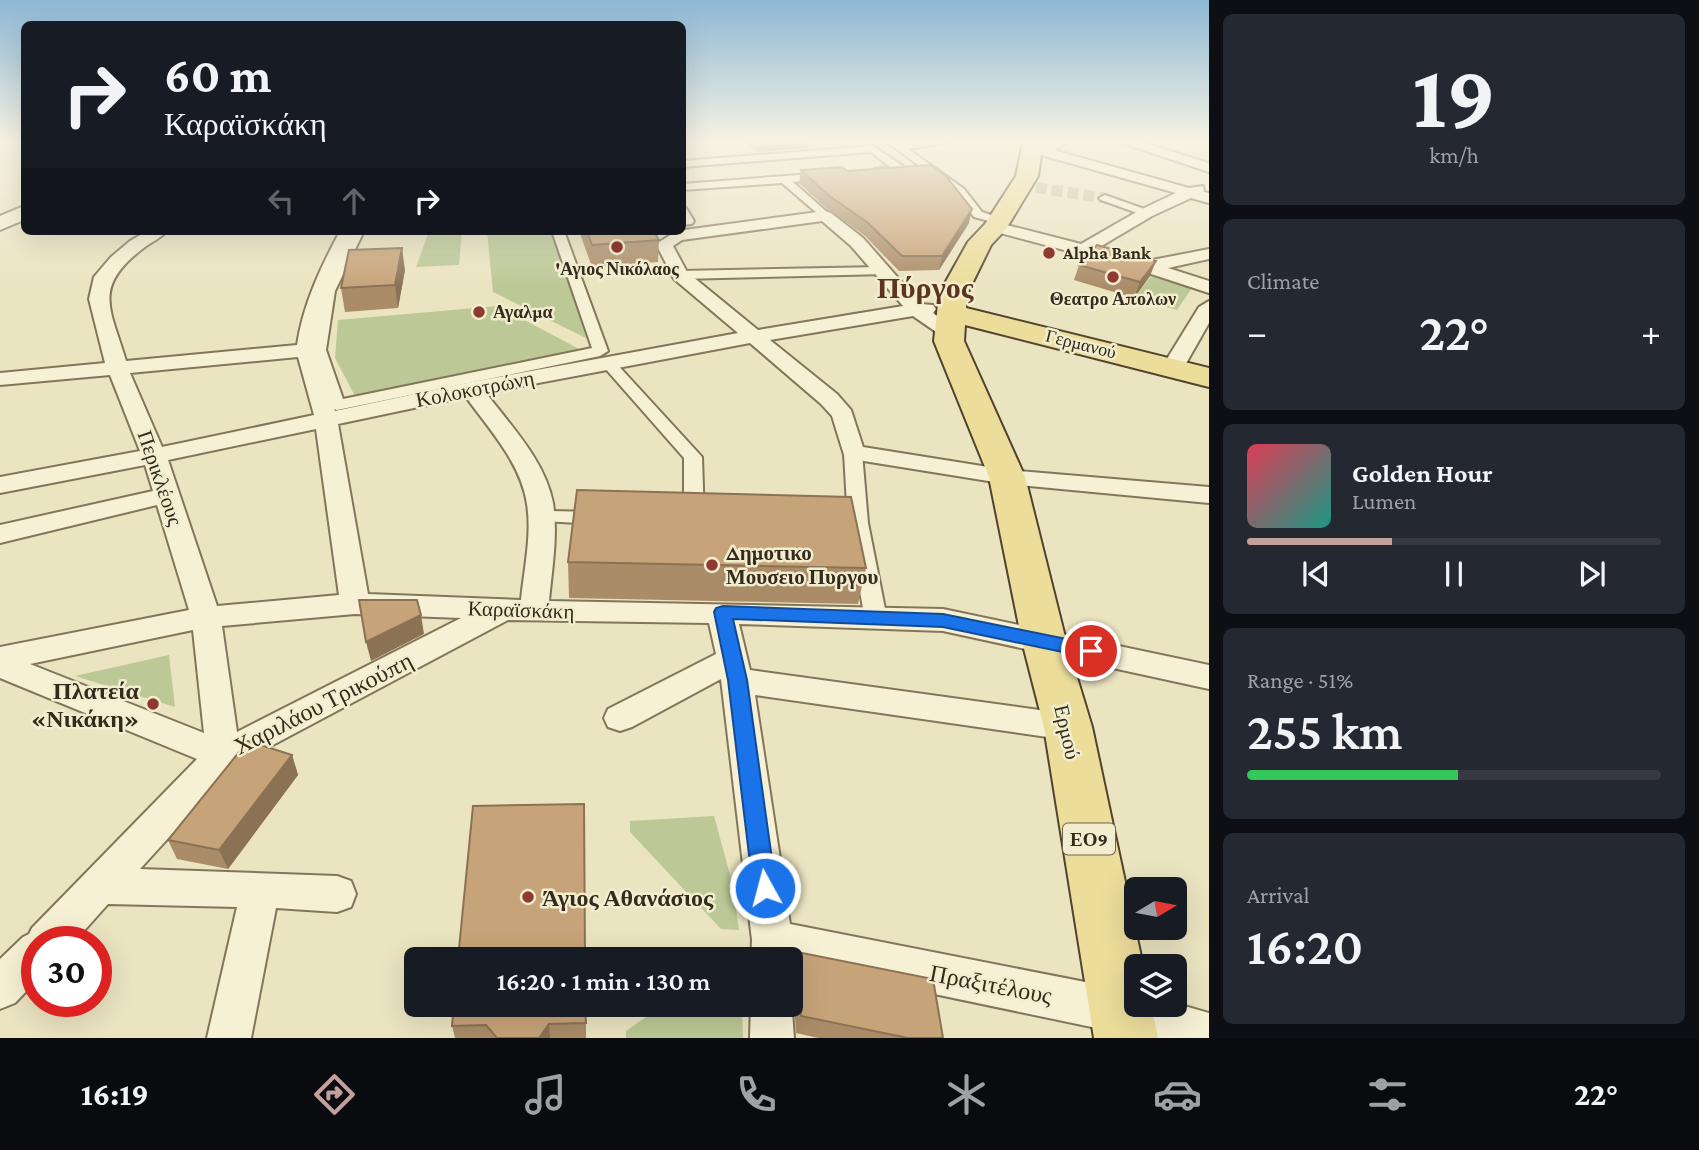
<!DOCTYPE html>
<html lang="en">
<head>
<meta charset="utf-8">
<style>
	:root { --surface:#171b24; --page:#242831; --text:#f1f3f6; --muted:#9ea1a6; --line:#363941; --accent:#c4a09c }
	body { margin:0; font-family:"Crimson Pro",serif; background:var(--page); color:var(--text); height:100vh; display:flex; flex-direction:column; font-size:26px; white-space:nowrap }
	* { box-sizing:border-box; margin:0 }
	p { font-size:23px; color:var(--muted) }
	.icon { flex:none; width:38px; height:38px; fill:none; stroke:currentColor; stroke-width:2; stroke-linecap:round; stroke-linejoin:round }
	.map { position:relative; flex:1; overflow:hidden }
	.details { display:flex; flex-direction:column; gap:14px; padding:14px; background:#0d0f14; width:490px }
	.details>* { flex:none }
	.guide { position:absolute; left:21px; top:21px; width:665px; height:214px; border-radius:10px; box-shadow:0 7px 28px #0002; background:#171b24; color:var(--text); overflow:hidden }
	.needle { width:46px; rotate:80deg }
	.fabs { position:absolute; left:1124px; top:877px; display:grid; gap:14px }
	.fabs a { display:grid; place-items:center; width:63px; height:63px; border-radius:10px; background:var(--surface); box-shadow:0 7px 28px #0002; font-size:35px }
	.speed { position:absolute; left:21px; top:926px; display:flex; gap:14px; font-size:35px; font-weight:700; text-align:center }
	.speed>* { display:grid; place-content:center; width:91px; height:91px; border-radius:50%; background:var(--surface); box-shadow:0 7px 28px #0002; line-height:1 }
	.speed .limit { border:10px solid #d22; background:#fff; color:#111 }
	.pin { position:absolute; display:grid; place-items:center; width:60px; height:60px; color:#fff; margin:-30px; border:4px solid #fff; border-radius:50%; box-shadow:0 2px 7px #0007 }
	.me { position:absolute; width:77px; margin:-38px; rotate:353deg; stroke-linejoin:round; filter:drop-shadow(0 0 5px #0008) }
	.turn { display:flex; align-items:center; gap:24px; height:147px; padding:0 28px; font-size:32px }
	.turn .icon { width:91px; height:91px; stroke-width:2.5 }
	.turn b { display:block; font-size:49px; line-height:60px }
	.lanes { display:flex; align-items:center; height:66px; padding:0 28px; background:#0003; justify-content:center; gap:35px; direction:ltr }
	.lanes .off { opacity:.35 }
	.big { font-size:52px; font-weight:600; line-height:1.1 }
	.details .widget { flex:1; display:flex; flex-direction:column; justify-content:center; gap:10px; min-width:0; padding:0 24px; border-radius:10px; background:var(--page) }
	.details .dial { align-items:center; gap:0 }
	.dial b { font-size:91px; line-height:1 }
	.song { display:flex; align-items:center; gap:21px }
	.cover { width:84px; height:84px; border-radius:10px; background:linear-gradient(135deg,hsl(350 70% 55%),hsl(170 70% 35%)) }
	.played { height:7px; border-radius:4px; background:linear-gradient(90deg,var(--accent) 35%,var(--line) 35%) }
	.keys { display:flex; justify-content:space-around; direction:ltr }
	.heat { display:flex; justify-content:space-between; align-items:center; font-size:38px; direction:ltr }
	.charge { height:10px; border-radius:5px; background:linear-gradient(90deg,#34c759 51%,var(--line) 0) }
	.trip { position:absolute; left:404px; top:947px; width:399px; height:70px; border-radius:10px; background:var(--surface); box-shadow:0 7px 28px #0002; font-weight:600; line-height:70px; text-align:center }
	.tabs { display:flex; height:112px; justify-content:space-around; align-items:center; background:#090b0e; color:var(--muted) }
	.tabs .icon { width:49px; height:49px }
	.tabs .selected { color:var(--accent) }
	.tabs b { font-size:32px; color:var(--text) }
	main { display:flex; flex:1; min-height:0 }
	.map>svg:first-child { display:block }
	.green { fill:#bcc896 }
	.lines { fill:none; stroke-linecap:round; stroke-linejoin:round }
	.pedestrian-tunnel { stroke:#c6bfa0; stroke-width:11; stroke-dasharray:11 5; stroke-linecap:butt }
	.pedestrian-casing { stroke:#83755a; stroke-width:4 }
	.minor-casing { stroke:#83755a; stroke-width:4 }
	.tertiary-casing { stroke:#83755a; stroke-width:4 }
	.primary-casing { stroke:#51432e; stroke-width:4 }
	.pedestrian { fill:#f6f0d4; fill-rule:evenodd }
	.minor { fill:#f6f0d4; fill-rule:evenodd }
	.tertiary { fill:#f6f0d4; fill-rule:evenodd }
	.primary { fill:#ecdd9b; fill-rule:evenodd }
	.wall { fill:#ab8c68 }
	.shaded-wall { fill:#8b7255 }
	.building { fill:#c7a379; stroke:#8b7255; stroke-width:2 }
	.route { fill:#1a73e8; stroke:#114b97; stroke-width:2 }
	.poi-dot { fill:#8e3a2e; stroke:#f3edd0; stroke-width:2.5 }
	.labels { text-anchor:middle; dominant-baseline:central; stroke-width:5; stroke-linejoin:round; paint-order:stroke }
	.far-poi-label { font-size:18px; font-weight:bold; fill:#342b1d; stroke:#f3edd0; text-anchor:start }
	.far-street-label { font-size:18px; fill:#342b1d; stroke:#f3edd0 }
	.shield { fill:#f3edd0; stroke:#6d6553; stroke-width:2 }
	.shield-label { font-size:19px; font-weight:bold; fill:#342b1d }
	.street-label { font-size:21px; fill:#342b1d; stroke:#f3edd0 }
	.poi-label { font-size:21px; font-weight:bold; fill:#342b1d; stroke:#f3edd0; text-anchor:start }
	.near-poi-label { font-size:24px; font-weight:bold; fill:#342b1d; stroke:#f3edd0; text-anchor:end }
	.near-street-label { font-size:24px; fill:#342b1d; stroke:#f3edd0 }
	.far-town-label { font-size:30px; font-weight:bold; fill:#5d3420; stroke:#f3edd0 }
</style>
</head>
<body>
<main>
<div class="map">
<svg width="1209" height="1038" viewBox="0 0 1209 1038">
	<rect width="100%" height="100%" fill="#ebe4c1"/>
	<!-- green -->
	<g class="green">
		<polygon points="429,231 462,231 459,265 416,267"/>
		<polygon points="487,231 560,231 586,338 493,292"/>
		<polygon points="1153,274 1194,285 1177,310 1134,298"/>
		<polygon points="498,306 581,350 357,400 335,358 338,320"/>
		<polygon points="169,655 175,707 75,676"/>
		<polygon points="714,816 732,882 739,930 721,929 630,832 630,821"/>
		<polygon points="663,1005 742,1005 743,1038 626,1038 626,1031"/>
	</g>
	<g class="lines">
		<!-- pedestrian-tunnel -->
		<polyline class="pedestrian-tunnel" points="1020,185 1105,198"/>
		<defs>
			<g id="pedestrian">
				<polygon points="887,142 953,142 908,149 964,189 982,212 1006,220 1000,224 974,217 956,193"/>
				<polygon points="873,146 904,167 904,171 875,173 875,169 890,167 871,152 682,167 682,161"/>
				<polygon points="824,173 829,176 828,178 793,182 829,214 831,216 825,220 782,183 682,190 682,184"/>
				<polygon points="1105,195 1150,211 1152,213 1146,216 1101,200 1099,198"/>
				<polygon points="682,207 686,208 694,221 692,224 682,225"/>
				<polygon points="352,231 364,231 335,291 326,350 343,399 592,348 552,231 564,231 608,351 600,356 337,410 331,408 310,350 321,291"/>
				<polygon points="881,267 886,268 886,274 680,279 673,275 680,271"/>
				<polygon points="609,359 614,361 702,457 704,519 701,523 687,523 684,519 684,458 604,367 601,364 604,361"/>
				<polygon points="853,448 862,453 868,523 886,614 883,619 875,622 867,619 864,614 848,523 844,453"/>
				<polygon points="549,511 597,512 604,514 607,518 604,522 597,524 542,521 539,517 542,513"/>
			</g>
			<g id="minor">
				<polygon points="1119,142 1141,142 1209,163 1209,172"/>
				<polygon points="1032,144 1189,188 1203,186 1204,192 1209,193 1209,203 1191,198 1152,216 1098,248 1147,261 1209,249 1209,259 1168,268 1209,281 1209,293 1139,270 989,230 987,227 995,222 1081,244 1140,210 1176,193 1027,151 1027,145"/>
				<path d="M825,211L831,213L863,238L921,304L933,305L936,309L933,313L959,332L956,336H942L913,316L770,340L837,394L851,410L863,447L1007,470L1209,487V503L1007,484L845,458L832,416L821,404L750,343L486,393C511,426 545,461 553,503C558,535 552,569 549,601L943,609L1209,665V689L943,631L739,624L750,670L1068,714L1080,718L1085,727L1080,736L1068,740L755,695L790,924L1121,989L1136,993V1004L1174,1003L1209,1013V1038H1144L791,964V959H751L752,940L721,679L632,727L620,731L608,727L604,718L608,709L716,654L709,623L508,620L235,765L140,869L337,876L351,881L356,894L351,907L337,912L276,908L251,1038H207L237,907L108,904L74,942H37V980L15,1003L0,1009V959L23,937L29,934L32,928L197,759L0,678V647L189,610L157,505L0,543V525L153,491L145,465L0,493V477L140,451L110,375L0,385V373L105,363L89,299L94,277L111,257L130,241L147,231H167C160,239 149,243 141,250C92,288 111,310 126,361L297,345C303,304 321,267 340,231H356C341,264 315,312 316,349C317,368 329,392 335,411L472,382L738,333L674,279L656,244L677,231ZM822,221L851,246L903,306L758,330L687,272L673,246L682,240ZM298,357L314,415L162,447L130,373ZM466,397C489,429 521,463 527,504C532,535 524,569 521,600L368,594L338,424ZM316,429L339,595L217,606L168,460ZM355,614L461,618L237,732L222,626ZM193,630L204,733L30,664Z"/>
				<polygon points="1209,301 1209,323 1184,367 1180,371 1166,371 1162,367 1199,307"/>
				<polygon points="791,998 794,1038 750,1038 751,1004 791,1004"/>
			</g>
			<g id="tertiary">
				<polygon points="1045,142 1067,142 1048,154 1036,154 1033,150"/>
				<polygon points="24,206 24,220 0,230 0,216"/>
			</g>
			<polygon id="primary" points="1023,142 1043,142 1038,176 1006,229 991,245 967,294 966,308 1209,368 1209,387 965,325 964,341 1025,477 1066,641 1092,727 1143,966 1136,966 1136,1004 1151,1004 1158,1038 1094,1038 1044,727 1022,641 989,477 934,341 939,294 968,242 985,224 1016,176"/>
		</defs>
		<!-- pedestrian casing -->
		<use href="#pedestrian" class="pedestrian-casing"/>
		<!-- minor casing -->
		<use href="#minor" class="minor-casing"/>
		<!-- tertiary casing -->
		<use href="#tertiary" class="tertiary-casing"/>
		<!-- primary casing -->
		<use href="#primary" class="primary-casing"/>
		<!-- pedestrian -->
		<use href="#pedestrian" class="pedestrian"/>
		<!-- minor -->
		<use href="#minor" class="minor"/>
		<!-- tertiary -->
		<use href="#tertiary" class="tertiary"/>
		<!-- primary -->
		<use href="#primary" class="primary"/>
	</g>
	<!-- wall -->
	<g class="wall">
		<polygon points="744,142 809,142 808,148 757,152"/>
		<polygon points="801,170 847,171 969,223 939,270 899,271 865,236 826,208 799,183"/>
		<polygon points="579,231 654,231 659,240 658,262 592,267"/>
		<polygon points="1079,265 1150,276 1134,298 1074,280"/>
		<polygon points="405,270 398,308 345,312 341,288"/>
		<polygon points="577,490 866,568 858,604 569,598 568,562"/>
		<polygon points="292,755 298,775 228,869 177,859 168,840"/>
		<polygon points="797,952 943,1038 818,1038 796,1033 792,971"/>
		<polygon points="586,1004 586,1038 455,1038 452,1026"/>
	</g>
	<!-- shaded-wall -->
	<g class="shaded-wall">
		<polygon points="758,142 809,142 808,148 757,152"/>
		<polygon points="972,209 969,223 939,270 942,256"/>
		<polygon points="402,248 405,270 398,308 395,285"/>
		<polygon points="1156,261 1150,276 1134,298 1140,282"/>
		<polygon points="421,615 424,634 371,661 366,642"/>
		<polygon points="292,755 298,775 228,869 219,850"/>
		<polygon points="549,1024 550,1038 539,1038"/>
	</g>
	<!-- building -->
	<g class="building">
		<polygon points="930,165 945,175 972,209 942,256 902,256 867,222 828,195 801,170 842,167 847,171"/>
		<polygon points="587,231 654,231 659,240 592,245"/>
		<polygon points="1097,245 1156,261 1140,282 1079,265"/>
		<polygon points="402,248 395,285 341,288 349,250"/>
		<polygon points="577,490 851,497 866,568 568,562"/>
		<polygon points="359,600 417,600 421,615 366,642"/>
		<polygon points="248,741 292,755 219,850 168,840"/>
		<polygon points="584,804 585,959 458,959 473,806"/>
		<polygon points="797,952 933,979 943,1038 908,1038 801,1016"/>
		<polygon points="454,1004 585,1004 586,1023 549,1024 539,1038 497,1038 486,1025 452,1026"/>
	</g>
	<!-- sky -->
	<linearGradient id="sky" x2="0" y2="1"><stop stop-color="#8db8d5"/><stop offset="0.49" stop-color="#f6f3e3"/><stop offset="1" stop-color="#f6f3e3" stop-opacity="0"/></linearGradient>
	<rect width="1209" height="288" fill="url(#sky)"/>
	<!-- route -->
	<polygon class="route" points="723,606 943,614 1091,644 1098,646 1100,651 1098,656 1091,658 943,627 733,619 747,680 776,888 773,895 765,899 756,895 753,888 728,680 714,612 716,608"/>
	<!-- markers -->
	<g class="poi-dot">
		<circle cx="617" cy="247" r="7"/>
		<circle cx="1049" cy="253" r="7"/>
		<circle cx="1113" cy="277" r="7"/>
		<circle cx="479" cy="312" r="7"/>
		<circle cx="712" cy="565" r="7"/>
		<circle cx="153" cy="704" r="7"/>
		<circle cx="528" cy="897" r="7"/>
	</g>
	<g class="labels">
		<!-- far-poi labels -->
		<g class="far-poi-label">
			<text x="1063" y="253">Alpha Bank</text>
			<text x="617" y="269" text-anchor="middle">'Αγιος Νικόλαος</text>
			<text x="1113" y="299" text-anchor="middle">Θεατρο Απολων</text>
			<text x="493" y="312">Αγαλμα</text>
		</g>
		<!-- far-street labels -->
		<g class="far-street-label">
			<text transform="translate(1081 344) rotate(14)">Γερμανού</text>
		</g>
		<!-- shield labels -->
		<rect class="shield" x="1063" y="823.5" width="52" height="31" rx="5"/>
		<g class="shield-label">
			<text x="1089" y="839">ΕΟ9</text>
		</g>
		<!-- street labels -->
		<g class="street-label">
			<text transform="translate(475 389) rotate(-11)">Κολοκοτρώνη</text>
			<text transform="translate(160 478) rotate(71)">Περικλέους</text>
			<text transform="translate(521 610) rotate(2)">Καραϊσκάκη</text>
			<text transform="translate(1067 732) rotate(77)">Ερμού</text>
		</g>
		<!-- poi labels -->
		<g class="poi-label">
			<text x="726" y="553">Δημοτικο<tspan x="726" dy="24">Μουσειο Πυργου</tspan></text>
		</g>
		<!-- near-poi labels -->
		<g class="near-poi-label">
			<text x="139" y="690">Πλατεία<tspan x="139" dy="28">«Νικάκη»</tspan></text>
			<text x="542" y="897" text-anchor="start">Άγιος Αθανάσιος</text>
		</g>
		<!-- near-street labels -->
		<g class="near-street-label">
			<text transform="translate(323 703) rotate(-27)">Χαριλάου Τρικούπη</text>
			<text transform="translate(991 984) rotate(11)">Πραξιτέλους</text>
		</g>
		<!-- far-town labels -->
		<g class="far-town-label">
			<text x="925" y="287">Πύργος</text>
		</g>
	</g>
</svg>
<div class="fabs">
<a><svg class="needle" viewBox="-14 -14 28 28"><path d="M0-13l5 13h-10z" fill="#e53935"/><path d="M0 13l5-13h-10z" fill="#9ea1a6"/></svg></a>
<a><svg class="icon" aria-label="layers" viewBox="0 0 24 24"><path d="M12 4l9 5-9 5-9-5zM3 14l9 5 9-5"/></svg></a>
</div>
<div class="speed"><div class="limit">30</div></div>
<div class="pin" style="left:1091px;top:651px;background:#d93025"><svg class="icon" aria-label="arrive" viewBox="0 0 24 24"><path d="M6 21V4h12l-3 4 3 4H6"/></svg></div>
<svg class="me" style="left:765px;top:888px" viewBox="-20 -20 40 40"><circle r="17" fill="#1a73e8" stroke="#fff" stroke-width="3"/><path d="M0-11L8 9 0 5-8 9z" fill="#fff"/></svg>
<div class="trip">16:20 · 1 min · 130 m</div>
<div class="guide">
<div class="turn"><svg class="icon" aria-label="right" viewBox="0 0 24 24"><path d="M7 20v-9h11M14 6l5 5-5 5"/></svg><div><b>60 m</b>Καραϊσκάκη</div></div>
<div class="lanes"><svg class="icon off" aria-label="left" viewBox="0 0 24 24"><path d="M17 20v-9H6M10 6l-5 5 5 5"/></svg><svg class="icon off" aria-label="ahead" viewBox="0 0 24 24"><path d="M12 20V5M6 11l6-6 6 6"/></svg><svg class="icon" aria-label="right" viewBox="0 0 24 24"><path d="M7 20v-9h11M14 6l5 5-5 5"/></svg></div>
</div>
</div>
<section class="details">
<div class="widget dial"><b>19</b><p>km/h</p></div>
<div class="widget"><p>Climate</p>
<div class="heat"><a>−</a><b class="big">22°</b><a>+</a></div>
</div>
<div class="widget">
<div class="song"><i class="cover"></i><div><b>Golden Hour</b><p>Lumen</p></div></div>
<div class="played"></div>
<div class="keys"><svg class="icon" aria-label="previous" viewBox="0 0 24 24"><path d="M18 5L8 12l10 7zM5 5v14"/></svg><svg class="icon" aria-label="pause" viewBox="0 0 24 24"><path d="M8 5v14M16 5v14"/></svg><svg class="icon" aria-label="next" viewBox="0 0 24 24"><path d="M6 5l10 7-10 7zM19 5v14"/></svg></div>
</div>
<div class="widget"><p>Range · 51%</p><b class="big">255 km</b><div class="charge"></div></div>
<div class="widget"><p>Arrival</p><b class="big">16:20</b></div>
</section>
</main>
<nav class="tabs">
<b>16:19</b>
<svg class="icon selected" aria-label="directions" viewBox="0 0 24 24"><path d="M12 3l9 9-9 9-9-9zM9 14v-3h6M13 9l2 2-2 2"/></svg>
<svg class="icon" aria-label="music" viewBox="0 0 24 24"><path d="M9 18V5l10-2v13"/><circle cx="6" cy="18" r="3"/><circle cx="16" cy="16" r="3"/></svg>
<svg class="icon" aria-label="phone" viewBox="0 0 24 24"><path d="M5 4h4l2 5-3 2q2 4 5 5l2-3 5 2v4C11 20 4 13 5 4z"/></svg>
<svg class="icon" aria-label="climate" viewBox="0 0 24 24"><path d="M12 3v18M4 7l16 10M4 17L20 7"/></svg>
<svg class="icon" aria-label="car" viewBox="0 0 24 24"><path d="M5 17H2v-5l4-1 3-4h7l3 4 3 1v5h-3M9 17h6M6 11h13"/><circle cx="7" cy="17" r="2"/><circle cx="17" cy="17" r="2"/></svg>
<svg class="icon" aria-label="filters" viewBox="0 0 24 24"><path d="M4 7h16M4 17h16"/><circle cx="9" cy="7" r="2"/><circle cx="15" cy="17" r="2"/></svg>
<b>22°</b>
</nav>
</body>
</html>
